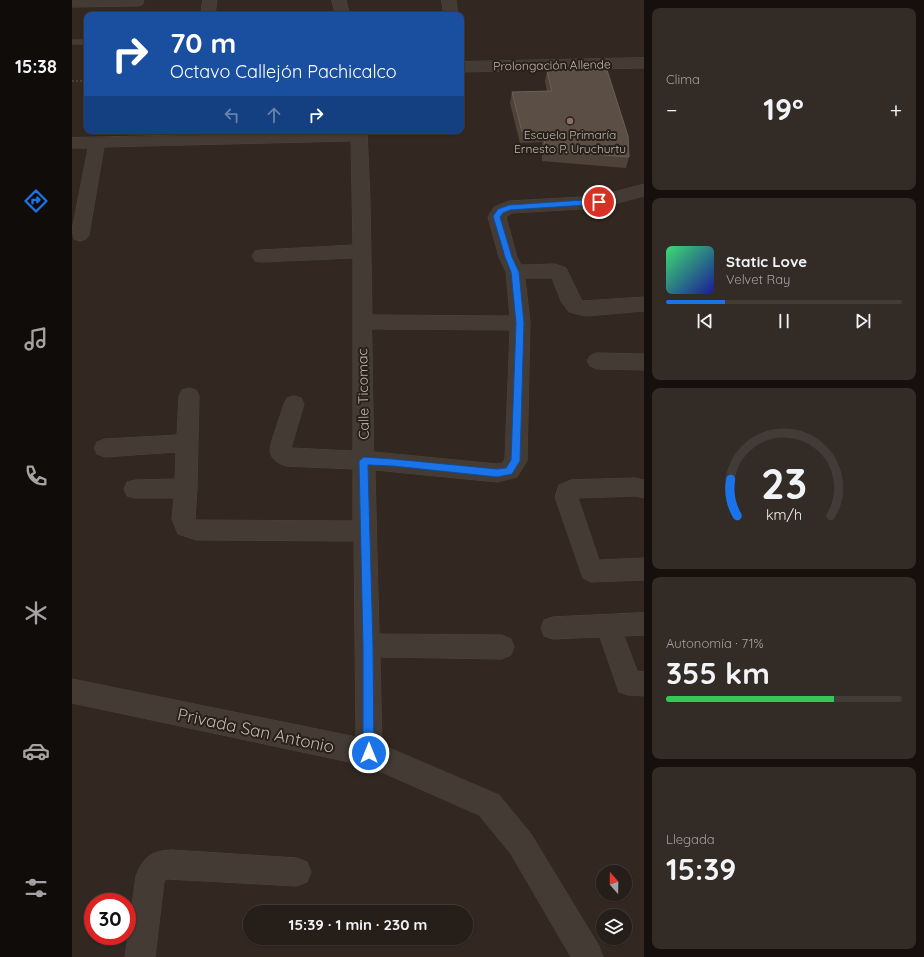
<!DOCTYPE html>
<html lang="es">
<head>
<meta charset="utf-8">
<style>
	:root { --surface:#261e19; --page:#322b26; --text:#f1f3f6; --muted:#a4a2a2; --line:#423c38; --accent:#1a73e8 }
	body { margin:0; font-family:Quicksand,sans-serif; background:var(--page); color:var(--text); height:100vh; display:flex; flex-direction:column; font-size:15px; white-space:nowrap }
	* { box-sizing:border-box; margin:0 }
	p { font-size:13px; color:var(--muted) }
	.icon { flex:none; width:22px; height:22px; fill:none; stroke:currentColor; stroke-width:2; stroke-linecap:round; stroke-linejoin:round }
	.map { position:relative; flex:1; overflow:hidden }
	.panel { display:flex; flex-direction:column; gap:8px; padding:8px; background:#15100e; width:280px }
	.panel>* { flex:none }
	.guide { position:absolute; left:12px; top:12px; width:380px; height:122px; border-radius:8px; box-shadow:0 1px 3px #0004,0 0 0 1px var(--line); background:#1a4fa0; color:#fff; overflow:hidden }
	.needle { width:26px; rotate:340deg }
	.tools { position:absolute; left:524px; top:865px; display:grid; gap:8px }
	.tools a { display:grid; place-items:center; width:36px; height:36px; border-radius:50%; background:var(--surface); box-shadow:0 1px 3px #0004,0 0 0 1px var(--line); font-size:20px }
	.speed { position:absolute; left:12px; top:893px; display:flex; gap:8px; font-size:20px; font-weight:700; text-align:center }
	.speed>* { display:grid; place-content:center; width:52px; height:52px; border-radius:50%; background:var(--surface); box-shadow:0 1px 3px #0004,0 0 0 1px var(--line); line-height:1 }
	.speed .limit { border:6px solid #d22; background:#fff; color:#111 }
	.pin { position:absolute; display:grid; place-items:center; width:34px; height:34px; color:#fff; margin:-17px; border:2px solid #fff; border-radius:50%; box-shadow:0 1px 4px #0007 }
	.me { position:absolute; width:44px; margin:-22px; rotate:0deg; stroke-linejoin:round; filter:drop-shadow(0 0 3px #0008) }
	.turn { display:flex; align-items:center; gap:14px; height:84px; padding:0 20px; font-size:18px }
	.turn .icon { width:52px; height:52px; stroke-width:2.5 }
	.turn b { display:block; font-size:28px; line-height:34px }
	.lanes { display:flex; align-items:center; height:38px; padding:0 20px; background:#0003; justify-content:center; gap:20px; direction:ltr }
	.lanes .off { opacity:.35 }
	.big { font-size:30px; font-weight:700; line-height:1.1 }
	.panel .widget { flex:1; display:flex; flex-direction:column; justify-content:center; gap:6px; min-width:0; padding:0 14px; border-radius:8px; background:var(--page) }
	.panel .dial { align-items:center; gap:0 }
	.dial svg { height:104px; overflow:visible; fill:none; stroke:var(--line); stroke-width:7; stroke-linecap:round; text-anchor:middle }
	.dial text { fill:var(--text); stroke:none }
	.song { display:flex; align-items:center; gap:12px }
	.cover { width:48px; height:48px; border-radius:6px; background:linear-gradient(135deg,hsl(140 70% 55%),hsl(240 70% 35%)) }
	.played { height:4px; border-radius:2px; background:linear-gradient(90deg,var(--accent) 25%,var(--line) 25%) }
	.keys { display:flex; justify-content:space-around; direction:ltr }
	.heat { display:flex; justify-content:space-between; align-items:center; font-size:22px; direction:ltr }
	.charge { height:6px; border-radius:3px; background:linear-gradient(90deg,#34c759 71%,var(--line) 0) }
	.trip { position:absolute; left:171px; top:905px; width:230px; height:40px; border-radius:20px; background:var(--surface); box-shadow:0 1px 3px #0004,0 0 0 1px var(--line); font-weight:700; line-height:40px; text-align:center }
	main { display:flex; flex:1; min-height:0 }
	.dock { display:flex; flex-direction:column; width:72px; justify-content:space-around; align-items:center; background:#0f0c0a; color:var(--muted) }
	.dock .icon { width:28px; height:28px }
	.dock .active { color:var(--accent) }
	.dock b { font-size:18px; color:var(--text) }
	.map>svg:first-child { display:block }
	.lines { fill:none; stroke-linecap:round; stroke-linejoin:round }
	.lane-casing { stroke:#4d443d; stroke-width:1 }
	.street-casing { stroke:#4d443d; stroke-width:1 }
	.path { stroke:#4c3b3c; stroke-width:2; stroke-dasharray:2 2; stroke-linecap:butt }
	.lane { fill:#433b34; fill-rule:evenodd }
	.street { fill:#433b34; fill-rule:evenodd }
	.wall { fill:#4f4339 }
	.building { fill:#5b4f45; stroke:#6b6056 }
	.route { fill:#1a73e8; stroke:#114b97 }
	.education-dot { fill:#8d6e63; stroke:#282019; stroke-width:1.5 }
	.labels { text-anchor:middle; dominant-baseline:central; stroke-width:4; stroke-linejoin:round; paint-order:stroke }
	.far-street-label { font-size:12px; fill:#c0b7ad; stroke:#282019 }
	.far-poi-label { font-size:12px; fill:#c0b7ad; stroke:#282019 }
	.street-label { font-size:14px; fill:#c0b7ad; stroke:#282019 }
	.near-street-label { font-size:17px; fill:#c0b7ad; stroke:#282019 }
</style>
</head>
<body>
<main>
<nav class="dock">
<b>15:38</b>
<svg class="icon active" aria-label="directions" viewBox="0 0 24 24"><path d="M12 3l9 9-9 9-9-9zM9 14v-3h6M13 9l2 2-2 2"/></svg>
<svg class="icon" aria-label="music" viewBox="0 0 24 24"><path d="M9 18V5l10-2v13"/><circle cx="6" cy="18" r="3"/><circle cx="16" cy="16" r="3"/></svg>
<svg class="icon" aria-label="phone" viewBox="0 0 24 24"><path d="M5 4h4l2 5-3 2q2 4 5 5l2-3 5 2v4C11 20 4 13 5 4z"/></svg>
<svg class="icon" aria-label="climate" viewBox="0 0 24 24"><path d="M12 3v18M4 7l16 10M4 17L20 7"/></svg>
<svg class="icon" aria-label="car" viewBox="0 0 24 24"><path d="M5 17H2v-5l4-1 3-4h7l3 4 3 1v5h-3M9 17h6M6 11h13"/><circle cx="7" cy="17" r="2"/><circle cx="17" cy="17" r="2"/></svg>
<svg class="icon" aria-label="filters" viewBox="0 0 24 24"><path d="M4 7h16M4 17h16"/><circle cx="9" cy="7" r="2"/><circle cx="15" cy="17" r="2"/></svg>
</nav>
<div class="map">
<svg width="572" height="957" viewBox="0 0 572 957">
	<rect width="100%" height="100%" fill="#322821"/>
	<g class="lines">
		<defs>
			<rect id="lane" x="0" y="40" width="15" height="4"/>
			<g id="street">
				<polygon points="0,0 71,0 72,2 70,5 65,6 0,7"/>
				<polygon points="131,0 145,0 143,15 129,15"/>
				<polygon points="260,0 274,0 278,15 264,15"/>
				<polygon points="370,0 384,0 386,15 372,15"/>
				<polygon points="572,58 572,68 389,72 389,62"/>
				<path d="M295,131L298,200L300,315L438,316L434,272L427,257L416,217L422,207L437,201L527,196L572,184V196L527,208L440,213L434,217L445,257L449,265L483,264L494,268L510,301L572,297V311L514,316L497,312L489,301L480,278H453L458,323L455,461L445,477L425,482L303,470L307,634L430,635L439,639L442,647L439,655L430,659L308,657L310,745L427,795L459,834L527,946L531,957H499L439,854L407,815L296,766L0,703V679L284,737L282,541L124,540L106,534L100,519L102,498H63L55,496L52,489L55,482L63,480L103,479L104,452L33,457L25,454L22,448L25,442L33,439L105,435L107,396L110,390L117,388L124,390L127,396L125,488L123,520L281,521V469L214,466C193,459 197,448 203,431C206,422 209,413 212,404L215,398L222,396L229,398L232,404L219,448L281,451V258L189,262L183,261L180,256L183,251L189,250L281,245L279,141L32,147L17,235L14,239L8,241L2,239L0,230L16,148H0V138ZM300,329L438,330L433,459L430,463L425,464L302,452Z"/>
				<polygon points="525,353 572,354 572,370 525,369 518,366 515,361 518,356"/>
				<polygon points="563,478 572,480 572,498 563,496 506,498 527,560 572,558 572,580 519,582 511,578 483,497 487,485 499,480"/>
				<polygon points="572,613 572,635 552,636 565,671 572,672 572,696 556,695 547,692 528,637 481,639 472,636 469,628 472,620 481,617"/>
				<path d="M100,850L225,858L235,862L239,872L235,882L225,886L94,879L92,882L83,957H53L64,876C72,856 79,851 100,850Z"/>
			</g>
		</defs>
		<!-- lane casing -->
		<use href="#lane" class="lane-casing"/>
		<!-- street casing -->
		<use href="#street" class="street-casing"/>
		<!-- path -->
		<polyline class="path" points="0,81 15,81"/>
		<!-- lane -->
		<use href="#lane" class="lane"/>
		<!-- street -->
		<use href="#street" class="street"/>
	</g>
	<!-- wall -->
	<polygon class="wall" points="475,71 557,157 554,168 470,161 470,142 448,143 438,103 440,92 475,91 473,82"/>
	<!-- building -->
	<polygon class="building" points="535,70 556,136 557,157 472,150 473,131 450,132 440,92 480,91 475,71"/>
	<!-- route -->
	<polygon class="route" points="527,199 530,202 529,204 438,210 431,213 428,217 440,257 447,272 452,323 448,461 440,474 425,477 321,466 296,465 301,646 302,753 301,757 297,759 293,757 291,753 291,646 287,461 292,457 321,459 425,469 434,468 439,460 444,323 439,272 433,257 421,216 426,209 437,205"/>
	<!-- markers -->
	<circle class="education-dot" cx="498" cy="121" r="4"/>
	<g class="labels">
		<!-- far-street labels -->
		<g class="far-street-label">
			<text transform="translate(480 65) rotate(-1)">Prolongación Allende</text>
		</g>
		<!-- far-poi labels -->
		<g class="far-poi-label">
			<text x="498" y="134">Escuela Primaría<tspan x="498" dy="14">Ernesto P. Uruchurtu</tspan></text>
		</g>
		<!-- street labels -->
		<g class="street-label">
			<text transform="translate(291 394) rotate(-91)">Calle Ticomac</text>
		</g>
		<!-- near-street labels -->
		<g class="near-street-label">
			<text transform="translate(184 730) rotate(12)">Privada San Antonio</text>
		</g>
	</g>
</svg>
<div class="tools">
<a><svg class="needle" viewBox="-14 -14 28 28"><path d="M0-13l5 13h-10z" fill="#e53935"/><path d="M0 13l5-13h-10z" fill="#a4a2a2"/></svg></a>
<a><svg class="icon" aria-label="layers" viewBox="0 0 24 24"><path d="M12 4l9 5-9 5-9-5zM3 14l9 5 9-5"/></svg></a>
</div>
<div class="speed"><div class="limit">30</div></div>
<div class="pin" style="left:527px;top:202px;background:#d93025"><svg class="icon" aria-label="arrive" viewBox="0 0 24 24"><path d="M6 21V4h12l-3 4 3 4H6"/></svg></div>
<svg class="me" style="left:297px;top:753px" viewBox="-20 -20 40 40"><circle r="17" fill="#1a73e8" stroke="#fff" stroke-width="3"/><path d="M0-11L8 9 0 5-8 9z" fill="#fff"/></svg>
<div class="trip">15:39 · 1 min · 230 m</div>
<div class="guide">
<div class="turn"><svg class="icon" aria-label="right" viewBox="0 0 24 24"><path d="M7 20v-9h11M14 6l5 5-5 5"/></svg><div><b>70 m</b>Octavo Callejón Pachicalco</div></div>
<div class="lanes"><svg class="icon off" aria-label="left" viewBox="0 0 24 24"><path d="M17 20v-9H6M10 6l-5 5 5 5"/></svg><svg class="icon off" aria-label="ahead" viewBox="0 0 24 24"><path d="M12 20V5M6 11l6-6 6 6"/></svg><svg class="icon" aria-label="right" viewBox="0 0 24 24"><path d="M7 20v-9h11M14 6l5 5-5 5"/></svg></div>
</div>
</div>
<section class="panel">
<div class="widget"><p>Clima</p>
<div class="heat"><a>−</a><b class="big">19°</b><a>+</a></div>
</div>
<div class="widget">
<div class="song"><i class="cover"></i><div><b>Static Love</b><p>Velvet Ray</p></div></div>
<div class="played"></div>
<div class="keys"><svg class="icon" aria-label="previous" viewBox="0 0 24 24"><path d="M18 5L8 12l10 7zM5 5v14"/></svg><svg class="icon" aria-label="pause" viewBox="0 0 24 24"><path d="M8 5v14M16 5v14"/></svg><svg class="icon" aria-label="next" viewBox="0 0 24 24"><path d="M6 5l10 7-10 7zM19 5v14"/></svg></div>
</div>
<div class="widget dial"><svg viewBox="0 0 100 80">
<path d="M14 69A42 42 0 1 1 86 69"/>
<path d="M14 69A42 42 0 0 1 9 41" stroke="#1a73e8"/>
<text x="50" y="56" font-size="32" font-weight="700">23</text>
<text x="50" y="72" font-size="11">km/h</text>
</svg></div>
<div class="widget"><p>Autonomía · 71%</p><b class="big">355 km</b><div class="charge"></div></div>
<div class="widget"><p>Llegada</p><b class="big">15:39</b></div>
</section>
</main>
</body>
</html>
